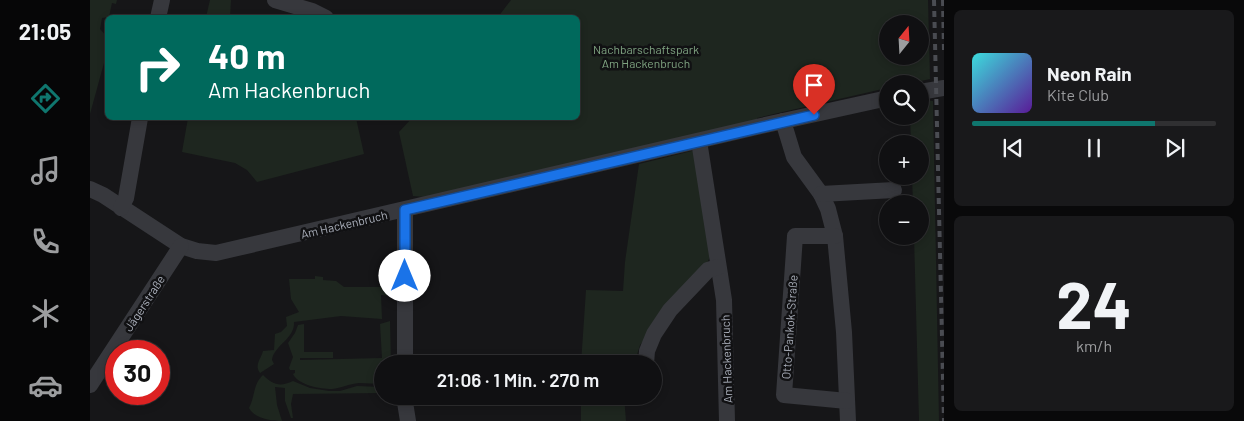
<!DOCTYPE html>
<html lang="de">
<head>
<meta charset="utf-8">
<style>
	:root { --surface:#101012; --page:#19191b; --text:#f1f3f6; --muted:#9c9d9f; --line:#303032; --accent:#0f766e }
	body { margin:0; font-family:Barlow,sans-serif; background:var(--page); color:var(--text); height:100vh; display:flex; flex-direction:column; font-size:19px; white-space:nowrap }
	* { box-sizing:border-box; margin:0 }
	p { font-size:16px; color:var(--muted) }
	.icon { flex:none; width:28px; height:28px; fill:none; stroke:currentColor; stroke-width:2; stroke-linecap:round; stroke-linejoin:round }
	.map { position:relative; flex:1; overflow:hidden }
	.side { display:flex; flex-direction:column; gap:10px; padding:10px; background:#09090a; width:300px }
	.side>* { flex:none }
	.hud { position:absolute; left:15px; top:15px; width:475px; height:105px; border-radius:8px; box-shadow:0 2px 8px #0003,0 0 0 1px var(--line); background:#00695c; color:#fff; overflow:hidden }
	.needle { width:32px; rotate:18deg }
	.buttons { position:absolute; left:789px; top:15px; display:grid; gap:10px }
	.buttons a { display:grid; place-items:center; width:50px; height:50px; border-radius:50%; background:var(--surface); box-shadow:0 2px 8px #0003,0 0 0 1px var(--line); font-size:25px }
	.speed { position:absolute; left:15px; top:340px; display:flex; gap:10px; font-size:25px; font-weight:700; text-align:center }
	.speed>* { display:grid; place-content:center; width:65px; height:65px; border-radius:50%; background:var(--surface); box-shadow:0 2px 8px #0003,0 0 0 1px var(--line); line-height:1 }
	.speed .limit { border:8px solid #d22; background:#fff; color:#111 }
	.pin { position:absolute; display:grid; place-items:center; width:42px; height:42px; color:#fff; margin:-51px -21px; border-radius:50% 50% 50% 0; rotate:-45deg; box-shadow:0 0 5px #0007 }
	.pin .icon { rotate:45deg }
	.me { position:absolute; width:55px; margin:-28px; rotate:0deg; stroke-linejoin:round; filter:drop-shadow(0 0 4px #0008) }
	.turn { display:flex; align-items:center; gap:18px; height:105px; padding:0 20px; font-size:22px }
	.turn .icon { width:65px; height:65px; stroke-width:2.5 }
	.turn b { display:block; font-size:35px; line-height:42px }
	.side .widget { flex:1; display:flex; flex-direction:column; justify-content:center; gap:8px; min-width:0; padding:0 18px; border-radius:8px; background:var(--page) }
	.side .dial { align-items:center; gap:0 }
	.dial b { font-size:65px; line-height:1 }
	.song { display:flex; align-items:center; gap:15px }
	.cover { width:60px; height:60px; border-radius:8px; background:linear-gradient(135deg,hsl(180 70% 55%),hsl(270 70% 35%)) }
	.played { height:5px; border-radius:2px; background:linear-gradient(90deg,var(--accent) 75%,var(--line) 75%) }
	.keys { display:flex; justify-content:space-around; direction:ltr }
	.trip { position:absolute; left:284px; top:355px; width:288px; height:50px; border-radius:25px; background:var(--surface); box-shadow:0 2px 8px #0003,0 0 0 1px var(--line); font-weight:600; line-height:50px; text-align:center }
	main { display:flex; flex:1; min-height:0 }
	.tabs { display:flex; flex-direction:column; width:90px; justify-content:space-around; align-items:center; background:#060607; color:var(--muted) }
	.tabs .icon { width:35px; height:35px }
	.tabs .active { color:var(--accent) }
	.tabs b { font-size:22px; color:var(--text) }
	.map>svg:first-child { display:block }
	.green { fill:#1e261f; fill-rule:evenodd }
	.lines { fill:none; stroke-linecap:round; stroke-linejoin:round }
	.minor { stroke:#37383d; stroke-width:16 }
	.rail { stroke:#4a4c52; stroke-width:4; stroke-dasharray:6 5; stroke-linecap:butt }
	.route-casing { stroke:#114b97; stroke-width:12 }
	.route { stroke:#1a73e8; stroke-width:9 }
	.labels { text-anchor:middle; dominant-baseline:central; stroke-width:5; stroke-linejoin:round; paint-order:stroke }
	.park-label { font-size:12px; fill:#7fa381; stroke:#111113 }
	.street-label { font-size:12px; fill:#a8adb8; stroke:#111113 }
</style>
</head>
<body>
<main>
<nav class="tabs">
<b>21:05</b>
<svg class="icon active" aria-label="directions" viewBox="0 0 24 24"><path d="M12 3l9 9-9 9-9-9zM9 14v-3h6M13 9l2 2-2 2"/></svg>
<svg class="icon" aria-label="music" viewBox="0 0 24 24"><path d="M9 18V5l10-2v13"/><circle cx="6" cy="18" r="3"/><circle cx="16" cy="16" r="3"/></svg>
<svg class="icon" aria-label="phone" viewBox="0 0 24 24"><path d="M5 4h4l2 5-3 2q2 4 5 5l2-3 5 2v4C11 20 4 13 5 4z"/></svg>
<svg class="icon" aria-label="climate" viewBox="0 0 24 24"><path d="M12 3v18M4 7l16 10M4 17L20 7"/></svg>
<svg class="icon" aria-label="car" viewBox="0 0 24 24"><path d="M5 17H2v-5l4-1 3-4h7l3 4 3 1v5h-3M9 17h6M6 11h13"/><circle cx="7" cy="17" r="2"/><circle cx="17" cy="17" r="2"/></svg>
</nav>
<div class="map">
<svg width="854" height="421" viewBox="0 0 854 421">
	<rect width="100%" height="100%" fill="#161618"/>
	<!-- green -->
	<g class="green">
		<polygon points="0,0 27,0 26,4 22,3 19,17 12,18 10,29 17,37 17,52 0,114"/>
		<polygon points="120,0 141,0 140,17 116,17"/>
		<path d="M421,0H838L840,79L818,84H798L797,88L667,118L668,121L335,197L323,196L309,132L322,118H488V18L408,17ZM798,24H830V56H798Z"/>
		<polygon points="830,99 843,101 849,421 829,421 824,236 830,236 830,204 823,204 822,176 830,176 830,144 821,144 820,116 830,116"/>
		<polygon points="98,118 266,118 274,154 167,182 157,170 145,163 92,152"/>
		<polygon points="610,149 624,249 612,273 550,345 544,364 491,364 496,290 533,291 535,262 549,164"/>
		<path d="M225,276L233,277V280L246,281L254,287H289L298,284L301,285V296L291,295L292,319L251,316L204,322C205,339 184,345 182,360L184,364L170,373C164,365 171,359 173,351L184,350L185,334L191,332L197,326L196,317L209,312L201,299L199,279H225Z"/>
		<path d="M300,321L301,364H292V384C285,384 277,383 269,383C259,384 251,388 242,389C230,389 208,385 203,374L205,373V370H200L199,368L203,357L198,343L205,333L208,325L214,324V352H243V358H210V360L292,358L290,324Z"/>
		<path d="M173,375C183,385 190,387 203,381L220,388L239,391H250L267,386L291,387L292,393L203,394L201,404L203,418H201L195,401V388L185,387L187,405L192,421C181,421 165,419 159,408C165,397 163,384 173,375Z"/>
		<polygon points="491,396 534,396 536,421 491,421"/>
	</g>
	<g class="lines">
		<!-- minor -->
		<g class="minor">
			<polyline points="185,0 222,11 236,18"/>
			<polyline points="68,18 72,0"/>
			<polyline points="830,92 854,88"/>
			<polyline points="693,121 704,157 731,194 738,209 745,236 754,332 758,421"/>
			<polyline points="609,141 634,300 637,421"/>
			<polyline points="0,189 13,195 91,246 107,251 126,253 671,126 798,98"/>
			<polyline points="731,194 804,190"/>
			<polyline points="31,208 36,198 50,118"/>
			<polyline points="745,236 705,236 694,395 757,401"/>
			<polyline points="315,364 315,210"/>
			<polyline points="556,364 557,351 564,334 580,310 618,270 628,267"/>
			<polyline points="0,385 91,246"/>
			<polyline points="314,396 318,421"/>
			<polyline points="314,397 355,396"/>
		</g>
		<!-- rail -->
		<g class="rail">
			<polyline points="844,0 854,421"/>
			<polyline points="853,0 854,51"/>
		</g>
	</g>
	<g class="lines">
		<defs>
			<polyline id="route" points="315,276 315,210 724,115"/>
		</defs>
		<!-- route casing -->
		<use href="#route" class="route-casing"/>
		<!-- route -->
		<use href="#route" class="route"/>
	</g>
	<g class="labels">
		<!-- park labels -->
		<g class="park-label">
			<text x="556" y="49">Nachbarschaftspark<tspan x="556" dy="14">Am Hackenbruch</tspan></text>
		</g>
		<!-- street labels -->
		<g class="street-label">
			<text transform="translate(254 224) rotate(-13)">Am Hackenbruch</text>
			<text transform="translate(54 303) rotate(-57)">Jägerstraße</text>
			<text transform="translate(699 327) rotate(-86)">Otto-Pankok-Straße</text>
			<text transform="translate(636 359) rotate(-92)">Am Hackenbruch</text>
		</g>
	</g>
</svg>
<div class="buttons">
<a><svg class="needle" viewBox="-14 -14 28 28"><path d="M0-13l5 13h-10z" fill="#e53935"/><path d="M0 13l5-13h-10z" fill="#9c9d9f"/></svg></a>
<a><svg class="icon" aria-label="search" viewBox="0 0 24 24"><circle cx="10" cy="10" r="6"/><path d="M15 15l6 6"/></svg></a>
<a>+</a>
<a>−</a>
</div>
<div class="speed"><div class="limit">30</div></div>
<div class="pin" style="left:724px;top:115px;background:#d93025"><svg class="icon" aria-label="arrive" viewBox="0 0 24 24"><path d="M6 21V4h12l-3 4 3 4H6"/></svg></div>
<svg class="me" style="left:315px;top:276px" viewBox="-20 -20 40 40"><circle r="19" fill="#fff"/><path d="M0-13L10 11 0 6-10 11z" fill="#1a73e8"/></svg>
<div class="trip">21:06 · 1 Min. · 270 m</div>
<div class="hud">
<div class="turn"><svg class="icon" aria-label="right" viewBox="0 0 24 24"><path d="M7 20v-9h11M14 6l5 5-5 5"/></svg><div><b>40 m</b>Am Hackenbruch</div></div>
</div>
</div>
<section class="side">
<div class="widget">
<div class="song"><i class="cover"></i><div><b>Neon Rain</b><p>Kite Club</p></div></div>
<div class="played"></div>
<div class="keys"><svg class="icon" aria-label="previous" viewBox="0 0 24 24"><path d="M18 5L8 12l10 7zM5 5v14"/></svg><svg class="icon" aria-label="pause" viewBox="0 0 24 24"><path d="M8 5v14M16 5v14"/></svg><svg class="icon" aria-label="next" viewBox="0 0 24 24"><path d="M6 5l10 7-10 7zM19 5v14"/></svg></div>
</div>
<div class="widget dial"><b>24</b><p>km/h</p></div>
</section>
</main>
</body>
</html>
